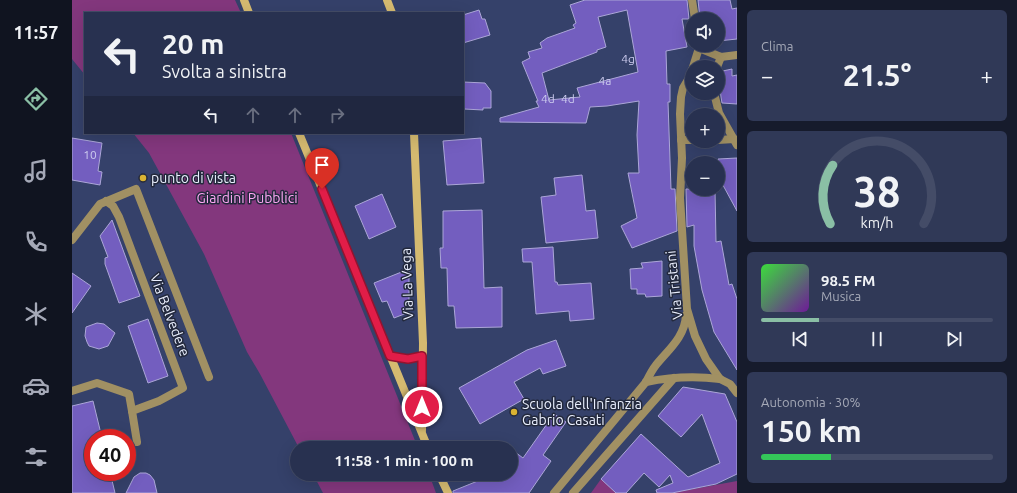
<!DOCTYPE html>
<html lang="it">
<head>
<meta charset="utf-8">
<style>
	:root { --surface:#283150; --page:#303957; --text:#f1f3f6; --muted:#a5a9b7; --line:#444c67; --accent:#8abfa5 }
	body { margin:0; font-family:Ubuntu,sans-serif; background:var(--page); color:var(--text); height:100vh; display:flex; flex-direction:column; font-size:15px; white-space:nowrap }
	* { box-sizing:border-box; margin:0 }
	p { font-size:13px; color:var(--muted) }
	.icon { flex:none; width:22px; height:22px; fill:none; stroke:currentColor; stroke-width:2; stroke-linecap:round; stroke-linejoin:round }
	.map { position:relative; flex:1; overflow:hidden }
	.panel { display:flex; flex-direction:column; gap:10px; padding:10px; background:#161b2c; width:280px }
	.panel>* { flex:none }
	.guide { position:absolute; left:12px; top:12px; width:380px; height:122px; border-radius:0px; box-shadow:0 4px 16px #0002,0 0 0 1px var(--line); background:#283150; color:var(--text); overflow:hidden }
	.controls { position:absolute; left:613px; top:12px; display:grid; gap:8px }
	.controls a { display:grid; place-items:center; width:40px; height:40px; border-radius:50%; background:var(--surface); box-shadow:0 4px 16px #0002,0 0 0 1px var(--line); font-size:20px }
	.speed { position:absolute; left:12px; top:429px; display:flex; gap:8px; font-size:20px; font-weight:700; text-align:center }
	.speed>* { display:grid; place-content:center; width:52px; height:52px; border-radius:50%; background:var(--surface); box-shadow:0 4px 16px #0002,0 0 0 1px var(--line); line-height:1 }
	.speed .limit { border:6px solid #d22; background:#fff; color:#111 }
	.pin { position:absolute; display:grid; place-items:center; width:34px; height:34px; color:#fff; margin:-41px -17px; border-radius:50% 50% 50% 0; rotate:-45deg; box-shadow:0 0 4px #0007 }
	.pin .icon { rotate:45deg }
	.me { position:absolute; width:44px; margin:-22px; rotate:0deg; stroke-linejoin:round; filter:drop-shadow(0 0 3px #0008) }
	.turn { display:flex; align-items:center; gap:14px; height:84px; padding:0 12px; font-size:18px }
	.turn .icon { width:52px; height:52px; stroke-width:2.5 }
	.turn b { display:block; font-size:28px; line-height:34px }
	.lanes { display:flex; align-items:center; height:38px; padding:0 12px; background:#0003; justify-content:center; gap:20px; direction:ltr }
	.lanes .off { opacity:.35 }
	.big { font-size:30px; font-weight:700; line-height:1.1 }
	.panel .card { flex:1; display:flex; flex-direction:column; justify-content:center; gap:6px; min-width:0; padding:0 14px; border-radius:6px; background:var(--page) }
	.panel .dial { align-items:center; gap:0 }
	.dial svg { height:104px; overflow:visible; fill:none; stroke:var(--line); stroke-width:7; stroke-linecap:round; text-anchor:middle }
	.dial text { fill:var(--text); stroke:none }
	.song { display:flex; align-items:center; gap:12px }
	.cover { width:48px; height:48px; border-radius:6px; background:linear-gradient(135deg,hsl(120 70% 55%),hsl(280 70% 35%)) }
	.played { height:4px; border-radius:2px; background:linear-gradient(90deg,var(--accent) 25%,var(--line) 25%) }
	.keys { display:flex; justify-content:space-around; direction:ltr }
	.heat { display:flex; justify-content:space-between; align-items:center; font-size:22px; direction:ltr }
	.charge { height:6px; border-radius:3px; background:linear-gradient(90deg,#34c759 30%,var(--line) 0) }
	.trip { position:absolute; left:218px; top:441px; width:228px; height:40px; border-radius:20px; background:var(--surface); box-shadow:0 4px 16px #0002,0 0 0 1px var(--line); font-weight:700; line-height:40px; text-align:center }
	main { display:flex; flex:1; min-height:0 }
	.tabs { display:flex; flex-direction:column; width:72px; justify-content:space-around; align-items:center; background:#101420; color:var(--muted) }
	.tabs .icon { width:28px; height:28px }
	.tabs .current { color:var(--accent) }
	.tabs b { font-size:18px; color:var(--text) }
	.map>svg:first-child { display:block }
	.green { fill:#83377d }
	.building { fill:#735ebf; stroke:#aca6d8; fill-rule:evenodd }
	.lines { fill:none; stroke-linecap:round; stroke-linejoin:round }
	.street { stroke:#a19063; stroke-width:8 }
	.secondary { stroke:#d5ba70; stroke-width:8 }
	.route-casing { stroke:#92132f; stroke-width:10 }
	.route { stroke:#e11d48; stroke-width:7 }
	.poi-dot { fill:#dab333; stroke:#23293c; stroke-width:1.5 }
	.labels { text-anchor:middle; dominant-baseline:central; stroke-width:3; stroke-linejoin:round; paint-order:stroke }
	.number-label { font-size:12px; fill:#cccbee }
	.poi-label { font-size:14px; fill:#eaeffe; stroke:#23293c; text-anchor:start }
	.park-label { font-size:14px; fill:#fea7f5; stroke:#23293c }
	.street-label { font-size:14px; fill:#eaeffe; stroke:#23293c }
</style>
</head>
<body>
<main>
<nav class="tabs">
<b>11:57</b>
<svg class="icon current" aria-label="directions" viewBox="0 0 24 24"><path d="M12 3l9 9-9 9-9-9zM9 14v-3h6M13 9l2 2-2 2"/></svg>
<svg class="icon" aria-label="music" viewBox="0 0 24 24"><path d="M9 18V5l10-2v13"/><circle cx="6" cy="18" r="3"/><circle cx="16" cy="16" r="3"/></svg>
<svg class="icon" aria-label="phone" viewBox="0 0 24 24"><path d="M5 4h4l2 5-3 2q2 4 5 5l2-3 5 2v4C11 20 4 13 5 4z"/></svg>
<svg class="icon" aria-label="climate" viewBox="0 0 24 24"><path d="M12 3v18M4 7l16 10M4 17L20 7"/></svg>
<svg class="icon" aria-label="car" viewBox="0 0 24 24"><path d="M5 17H2v-5l4-1 3-4h7l3 4 3 1v5h-3M9 17h6M6 11h13"/><circle cx="7" cy="17" r="2"/><circle cx="17" cy="17" r="2"/></svg>
<svg class="icon" aria-label="filters" viewBox="0 0 24 24"><path d="M4 7h16M4 17h16"/><circle cx="9" cy="7" r="2"/><circle cx="15" cy="17" r="2"/></svg>
</nav>
<div class="map">
<svg width="665" height="493" viewBox="0 0 665 493">
	<rect width="100%" height="100%" fill="#35416a"/>
	<!-- green -->
	<g class="green">
		<polygon points="0,0 163,0 169,13 13,13 13,75 0,59"/>
		<polygon points="61,133 219,133 346,448 227,448 188,374 175,352 132,254 77,153"/>
		<polygon points="241,474 357,474 364,493 251,493"/>
		<polygon points="529,479 544,493 519,493"/>
		<polygon points="665,481 665,493 596,493 605,492"/>
	</g>
	<!-- building -->
	<g class="building">
		<path d="M513,0H615L617,19H610L615,47L594,51L595,84H598V102H596L599,189H603L605,231L560,248L549,226L565,218L556,173H567L565,135L567,101L535,106L518,107L514,123L428,122V118L467,107L464,101H466L450,62L458,58L456,52L470,48L468,43L475,38L503,28L501,25L504,23L498,5ZM555,10L566,72L505,88L508,97L477,100L470,73L525,52V50L534,47L526,17Z"/>
		<polygon points="626,0 658,0 660,9 665,8 665,39 646,41 646,19 628,19"/>
		<polygon points="407,10 410,19 413,19 418,35 391,43 391,15"/>
		<polygon points="660,69 660,76 665,75 665,104 650,103 649,97 646,72"/>
		<polygon points="391,82 413,83 419,91 419,108 411,108 411,110 392,109"/>
		<polygon points="0,138 30,143 26,171 30,172 28,185 0,180"/>
		<polygon points="409,138 412,183 375,185 371,141"/>
		<polygon points="665,158 665,211 646,176 646,159"/>
		<polygon points="510,175 514,211 523,210 526,238 474,243 469,197 484,195 482,178"/>
		<polygon points="614,189 643,189 644,242 649,241 657,285 660,284 665,299 665,370 642,332 630,290 622,246 622,225 615,227"/>
		<polygon points="310,194 324,227 297,239 283,206"/>
		<polygon points="410,210 412,288 430,287 430,327 384,328 382,306 376,306 375,268 369,268 368,248 371,248 371,211"/>
		<polygon points="40,220 68,296 47,303 33,264 33,258 36,257 28,236"/>
		<polygon points="481,247 483,282 485,282 486,285 519,283 522,319 498,321 497,311 464,314 460,262 451,262 450,249"/>
		<polygon points="590,261 590,296 574,297 573,294 565,294 565,289 559,289 558,269 571,268 569,263"/>
		<polygon points="337,269 337,303 333,308 335,313 322,318 315,301 310,302 302,283"/>
		<polygon points="0,273 19,286 0,313"/>
		<polygon points="76,319 96,376 76,383 56,326"/>
		<polygon points="25,323 32,324 43,333 36,346 27,349 17,346 15,342 13,336 14,327"/>
		<polygon points="484,340 494,366 471,374 468,368 442,382 452,399 408,424 387,388 455,350"/>
		<polygon points="611,387 653,394 665,422 665,474 644,484 600,493 585,493 584,490 601,483 598,475 587,487 572,473 554,493 544,493 529,479 569,434 616,477 648,463 630,414 609,437 586,416"/>
		<polygon points="21,401 30,438 21,438 21,472 38,472 43,493 0,493 0,406"/>
		<polygon points="482,414 494,422 471,455 479,461 457,493 381,493 381,491 423,474 439,474 439,449 451,458"/>
		<polygon points="68,473 74,473 78,475 82,480 85,493 54,493 62,477"/>
	</g>
	<g class="lines">
		<!-- street -->
		<g class="street">
			<polyline points="620,0 623,19"/>
			<polyline points="627,48 649,57 665,55"/>
			<polyline points="621,67 627,48 627,45"/>
			<polyline points="645,67 649,57"/>
			<polyline points="620,69 617,78 611,88 609,97 608,114 610,158 608,198 615,309 623,336 634,359 648,379 658,384 665,393"/>
			<polyline points="642,93 647,113 665,145"/>
			<polyline points="609,140 620,140"/>
			<polyline points="646,140 662,139"/>
			<polyline points="34,201 41,206 47,217 111,388 87,401 60,411 65,442"/>
			<polyline points="0,240 28,204 64,189 137,377"/>
			<path d="M574,382C599,377 623,376 648,379"/>
			<polyline points="0,391 25,383 57,394 60,411"/>
			<path d="M482,493L574,382C577,376 580,370 584,365C596,350 613,337 614,315"/>
			<polyline points="501,493 602,378"/>
		</g>
		<!-- secondary -->
		<g class="secondary">
			<polyline points="172,0 177,13"/>
			<polyline points="315,0 320,13"/>
			<polyline points="227,133 356,448"/>
			<polyline points="342,133 351,343 350,430"/>
			<polyline points="318,356 335,359 350,356"/>
			<polyline points="367,474 376,493"/>
		</g>
	</g>
	<g class="lines">
		<defs>
			<polyline id="route" points="250,189 318,356 336,359 350,356 350,407"/>
		</defs>
		<!-- route casing -->
		<use href="#route" class="route-casing"/>
		<!-- route -->
		<use href="#route" class="route"/>
	</g>
	<!-- markers -->
	<g class="poi-dot">
		<circle cx="71" cy="178" r="4"/>
		<circle cx="442" cy="412" r="4"/>
	</g>
	<g class="labels">
		<!-- number labels -->
		<g class="number-label">
			<text x="556" y="58">4g</text>
			<text x="533" y="80">4a</text>
			<text x="476" y="98">4d</text>
			<text x="496" y="98">4d</text>
			<text x="18" y="154">10</text>
		</g>
		<!-- poi labels -->
		<g class="poi-label">
			<text x="79" y="178">punto di vista</text>
			<text x="450" y="404">Scuola dell'Infanzia<tspan x="450" dy="16">Gabrio Casati</tspan></text>
		</g>
		<!-- park labels -->
		<g class="park-label">
			<text x="175" y="198">Giardini Pubblici</text>
		</g>
		<!-- street labels -->
		<g class="street-label">
			<text transform="translate(335 284) rotate(-92)">Via La Vega</text>
			<text transform="translate(602 285) rotate(-96)">Via Tristani</text>
			<text transform="translate(98 315) rotate(69)">Via Belvedere</text>
		</g>
	</g>
</svg>
<div class="controls">
<a><svg class="icon" aria-label="sound" viewBox="0 0 24 24"><path d="M4 9h4l5-4v14l-5-4H4zM17 9q2 3 0 6"/></svg></a>
<a><svg class="icon" aria-label="layers" viewBox="0 0 24 24"><path d="M12 4l9 5-9 5-9-5zM3 14l9 5 9-5"/></svg></a>
<a>+</a>
<a>−</a>
</div>
<div class="speed"><div class="limit">40</div></div>
<div class="pin" style="left:250px;top:189px;background:#d93025"><svg class="icon" aria-label="arrive" viewBox="0 0 24 24"><path d="M6 21V4h12l-3 4 3 4H6"/></svg></div>
<svg class="me" style="left:350px;top:407px" viewBox="-20 -20 40 40"><circle r="17" fill="#e11d48" stroke="#fff" stroke-width="3"/><path d="M0-11L8 9 0 5-8 9z" fill="#fff"/></svg>
<div class="trip">11:58 · 1 min · 100 m</div>
<div class="guide">
<div class="turn"><svg class="icon" aria-label="left" viewBox="0 0 24 24"><path d="M17 20v-9H6M10 6l-5 5 5 5"/></svg><div><b>20 m</b>Svolta a sinistra</div></div>
<div class="lanes"><svg class="icon" aria-label="left" viewBox="0 0 24 24"><path d="M17 20v-9H6M10 6l-5 5 5 5"/></svg><svg class="icon off" aria-label="ahead" viewBox="0 0 24 24"><path d="M12 20V5M6 11l6-6 6 6"/></svg><svg class="icon off" aria-label="ahead" viewBox="0 0 24 24"><path d="M12 20V5M6 11l6-6 6 6"/></svg><svg class="icon off" aria-label="right" viewBox="0 0 24 24"><path d="M7 20v-9h11M14 6l5 5-5 5"/></svg></div>
</div>
</div>
<section class="panel">
<div class="card"><p>Clima</p>
<div class="heat"><a>−</a><b class="big">21.5°</b><a>+</a></div>
</div>
<div class="card dial"><svg viewBox="0 0 100 80">
<path d="M14 69A42 42 0 1 1 86 69"/>
<path d="M14 69A42 42 0 0 1 16 24" stroke="#8abfa5"/>
<text x="50" y="56" font-size="32" font-weight="700">38</text>
<text x="50" y="72" font-size="11">km/h</text>
</svg></div>
<div class="card">
<div class="song"><i class="cover"></i><div><b>98.5 FM</b><p>Musica</p></div></div>
<div class="played"></div>
<div class="keys"><svg class="icon" aria-label="previous" viewBox="0 0 24 24"><path d="M18 5L8 12l10 7zM5 5v14"/></svg><svg class="icon" aria-label="pause" viewBox="0 0 24 24"><path d="M8 5v14M16 5v14"/></svg><svg class="icon" aria-label="next" viewBox="0 0 24 24"><path d="M6 5l10 7-10 7zM19 5v14"/></svg></div>
</div>
<div class="card"><p>Autonomia · 30%</p><b class="big">150 km</b><div class="charge"></div></div>
</section>
</main>
</body>
</html>
